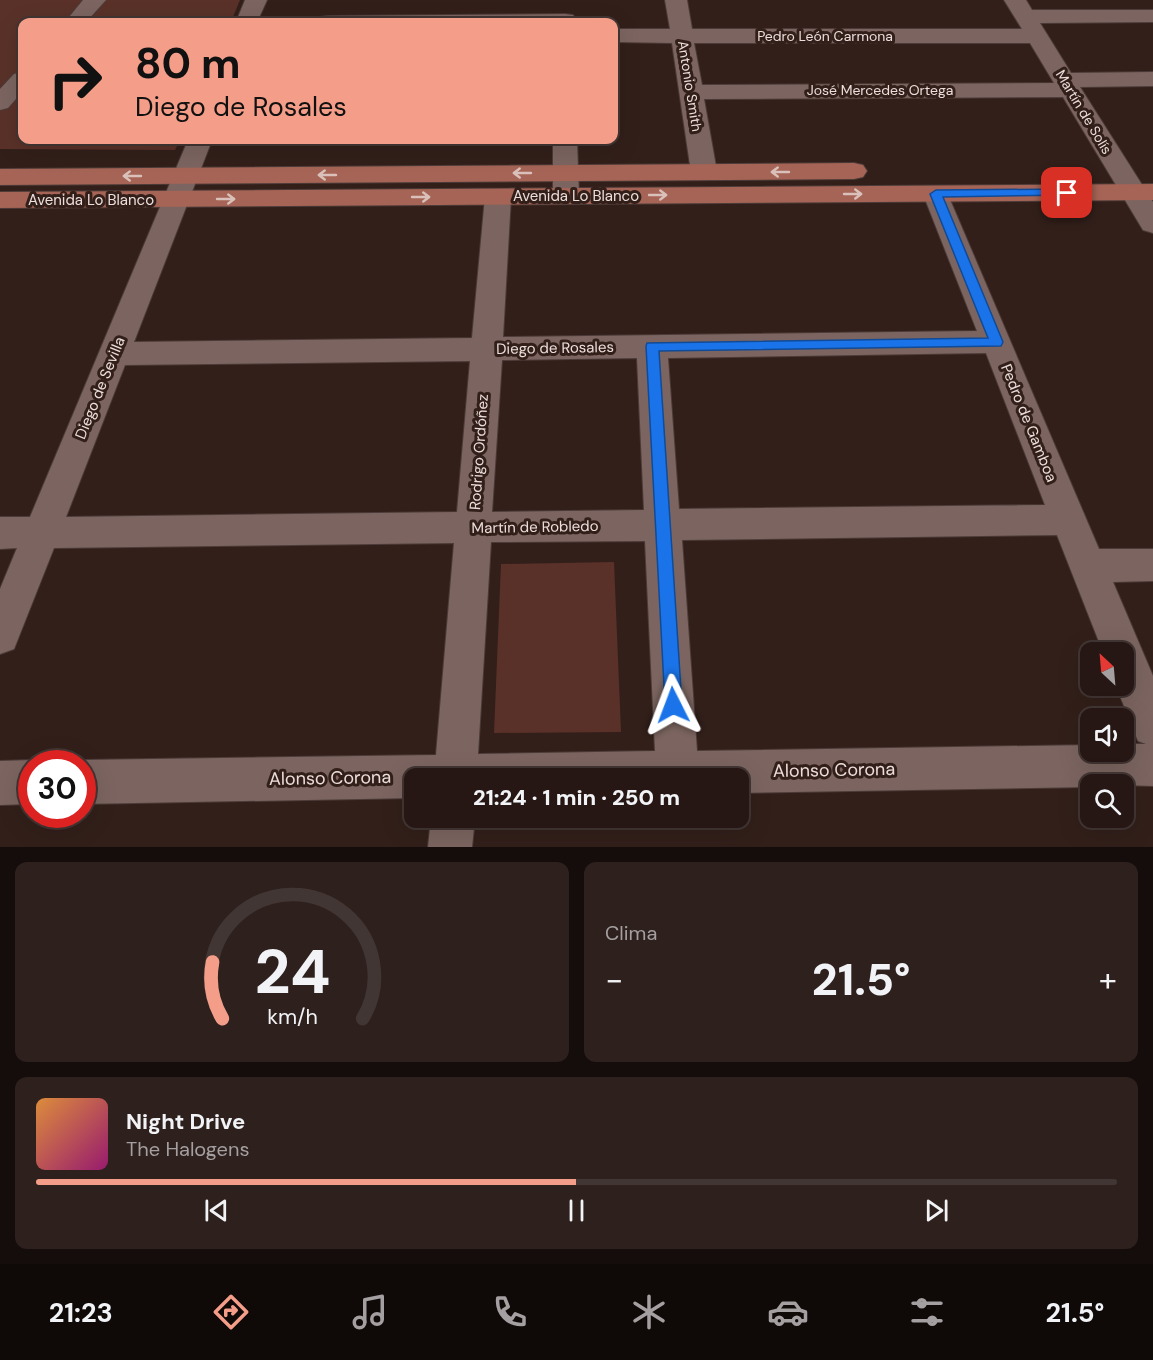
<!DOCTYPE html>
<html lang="es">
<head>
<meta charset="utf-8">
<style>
	:root { --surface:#261714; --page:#2e201d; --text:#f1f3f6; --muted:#a49fa0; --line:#423634; --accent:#f49e89 }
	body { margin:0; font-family:"DM Sans",sans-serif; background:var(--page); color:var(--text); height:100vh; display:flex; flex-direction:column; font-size:22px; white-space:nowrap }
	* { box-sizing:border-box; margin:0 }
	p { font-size:20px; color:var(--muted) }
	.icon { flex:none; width:33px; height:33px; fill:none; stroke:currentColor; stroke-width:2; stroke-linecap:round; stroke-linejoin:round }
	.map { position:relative; height:847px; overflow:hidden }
	.side { display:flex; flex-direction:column; gap:15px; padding:15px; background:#150d0b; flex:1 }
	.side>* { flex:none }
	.top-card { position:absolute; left:18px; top:18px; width:600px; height:126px; border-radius:12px; box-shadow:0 6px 24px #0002,0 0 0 2px var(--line); background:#f49e89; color:#111; overflow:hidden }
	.needle { width:39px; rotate:334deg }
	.controls { position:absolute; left:1080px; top:642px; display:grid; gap:12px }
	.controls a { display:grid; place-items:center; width:54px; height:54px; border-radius:12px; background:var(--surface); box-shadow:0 6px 24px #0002,0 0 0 2px var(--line); font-size:30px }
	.speed { position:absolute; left:18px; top:750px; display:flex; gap:12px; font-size:30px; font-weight:700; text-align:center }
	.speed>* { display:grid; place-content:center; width:78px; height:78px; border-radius:50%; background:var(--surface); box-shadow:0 6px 24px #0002,0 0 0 2px var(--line); line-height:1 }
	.speed .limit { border:9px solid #d22; background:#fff; color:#111 }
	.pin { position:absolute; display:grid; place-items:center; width:51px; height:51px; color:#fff; margin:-26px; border-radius:12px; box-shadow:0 3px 9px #0006 }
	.me { position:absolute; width:66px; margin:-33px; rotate:357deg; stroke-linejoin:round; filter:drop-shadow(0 0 4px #0008) }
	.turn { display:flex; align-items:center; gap:21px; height:126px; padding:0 18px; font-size:27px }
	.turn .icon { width:78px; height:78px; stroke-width:2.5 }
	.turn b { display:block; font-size:42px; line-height:51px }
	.big { font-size:45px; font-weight:800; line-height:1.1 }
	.side .widget { flex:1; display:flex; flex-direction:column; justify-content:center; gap:9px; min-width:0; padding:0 21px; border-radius:12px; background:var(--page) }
	.side .dial { align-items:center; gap:0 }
	.dial svg { height:156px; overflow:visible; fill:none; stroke:var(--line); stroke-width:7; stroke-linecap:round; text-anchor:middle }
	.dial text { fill:var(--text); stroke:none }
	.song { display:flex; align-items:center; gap:18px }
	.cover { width:72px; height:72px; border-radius:9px; background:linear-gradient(135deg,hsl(30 70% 55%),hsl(320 70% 35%)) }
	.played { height:6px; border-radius:3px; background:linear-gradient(90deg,var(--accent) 50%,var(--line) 50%) }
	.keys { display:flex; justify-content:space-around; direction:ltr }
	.heat { display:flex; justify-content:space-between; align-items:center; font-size:33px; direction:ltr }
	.side .tiles { flex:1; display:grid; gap:15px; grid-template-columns:1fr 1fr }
	.widget:last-child { grid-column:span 2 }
	.trip { position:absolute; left:404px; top:768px; width:345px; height:60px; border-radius:12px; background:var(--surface); box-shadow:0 6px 24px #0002,0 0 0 2px var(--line); font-weight:800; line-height:60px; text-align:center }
	.tabs { display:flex; height:96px; justify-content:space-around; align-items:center; background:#0f0908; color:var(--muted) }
	.tabs .icon { width:42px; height:42px }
	.tabs .selected { color:var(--accent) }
	.tabs b { font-size:27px; color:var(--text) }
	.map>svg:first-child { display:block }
	.green { fill:#593128 }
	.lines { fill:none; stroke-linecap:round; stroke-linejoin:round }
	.minor-casing { stroke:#4c3b38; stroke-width:2 }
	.major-casing { stroke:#4c3b38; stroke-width:2 }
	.minor { fill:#7c6560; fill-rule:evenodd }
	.major { fill:#a56455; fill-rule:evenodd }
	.oneway { stroke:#dac0ba }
	.route { fill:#1a73e8; stroke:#114b97; stroke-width:1.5 }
	.labels { text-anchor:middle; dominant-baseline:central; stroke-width:6; stroke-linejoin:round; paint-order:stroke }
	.far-street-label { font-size:14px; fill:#ecdedb; stroke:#321f1a }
	.street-label { font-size:15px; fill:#ecdedb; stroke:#321f1a }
	.near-street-label { font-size:18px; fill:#ecdedb; stroke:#321f1a }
</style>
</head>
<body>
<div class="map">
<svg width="1153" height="847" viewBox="0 0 1153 847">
	<rect width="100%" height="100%" fill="#321f1a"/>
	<!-- green -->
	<g class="green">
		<polygon points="0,0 240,0 231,22 22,22 22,140 180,140 175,150 0,149"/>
		<polygon points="614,562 621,732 494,733 501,564"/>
	</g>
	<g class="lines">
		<defs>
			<g id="minor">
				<polygon points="83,0 106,0 86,22 65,22"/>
				<polygon points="245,0 267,0 257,22 236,22"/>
				<path d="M665,0H687L692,29H1022L1004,0H1026L1032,10H1153V22L1040,23L1071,73L1153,72V86L1080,87L1153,202V233L1143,230L1063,97L704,99L717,172L713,178L704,180L695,178L691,172L672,43L614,42V29H670ZM694,43H1030L1054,83L702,85Z"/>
				<polygon points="565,14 573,15 576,20 574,22 317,22 320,17 328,16"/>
				<polygon points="22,72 22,92 8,108 0,110 0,89 14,74"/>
				<path d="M188,140H212L134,342L472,338L485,197L489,191L498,189L507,191L511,197L503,337L977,331L923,194L927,188L936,186L945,188L1099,549H1153V581L1113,582L1153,676V786L1090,784V787L738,793V778H414V798L82,804V764H75L82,760L436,755L454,543L54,548L14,649L0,654V589L17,548L0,549V517H30ZM986,353L1045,505L679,509L668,358ZM637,358L644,510L492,512L502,360ZM470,361L457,512L66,517L125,365ZM1057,535L1103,652H1124V686H1116L1138,741L1146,744H1124V752H1090V745L697,751L682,540ZM645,541L655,751L478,754L491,542Z"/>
				<polygon points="553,140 577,140 579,196 575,202 566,204 557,202 553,196"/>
				<polygon points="32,760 39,764 32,764 32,804 0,805 0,761"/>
				<polygon points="431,818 475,818 472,847 428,847"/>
			</g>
			<g id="major">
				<polygon points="854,163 863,165 867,171 863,177 854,179 0,185 0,169"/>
				<polygon points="1153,184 1153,200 0,208 0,192"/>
			</g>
		</defs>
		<!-- minor casing -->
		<use href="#minor" class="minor-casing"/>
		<!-- major casing -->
		<use href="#major" class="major-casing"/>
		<!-- minor -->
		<use href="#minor" class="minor"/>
		<!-- major -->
		<use href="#major" class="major"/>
	</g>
	<!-- one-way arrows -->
	<defs><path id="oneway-shaft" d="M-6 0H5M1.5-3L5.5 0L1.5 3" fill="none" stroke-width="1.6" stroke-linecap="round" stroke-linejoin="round" transform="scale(1.5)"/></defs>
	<g class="oneway">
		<use href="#oneway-shaft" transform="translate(780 172) rotate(180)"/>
		<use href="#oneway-shaft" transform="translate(522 173) rotate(180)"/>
		<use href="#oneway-shaft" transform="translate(327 175) rotate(180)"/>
		<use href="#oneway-shaft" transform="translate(132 176) rotate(180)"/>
		<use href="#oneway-shaft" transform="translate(853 194)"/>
		<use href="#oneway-shaft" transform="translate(658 195)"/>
		<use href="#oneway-shaft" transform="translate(421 197)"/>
		<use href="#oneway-shaft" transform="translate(226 199)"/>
	</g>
	<!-- route -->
	<polygon class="route" points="1067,189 1073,193 1071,195 943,197 1003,342 1001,346 659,351 682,705 679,711 673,713 667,711 665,705 646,346 647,343 988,338 930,194 936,190"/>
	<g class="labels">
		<!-- far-street labels -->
		<g class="far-street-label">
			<text x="825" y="36">Pedro León Carmona</text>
			<text transform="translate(690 86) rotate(81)">Antonio Smith</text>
			<text x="880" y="90">José Mercedes Ortega</text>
			<text transform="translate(1084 112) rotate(59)">Martín de Solís</text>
		</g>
		<!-- street labels -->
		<g class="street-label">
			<text x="576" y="196">Avenida Lo Blanco</text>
			<text x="91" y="200">Avenida Lo Blanco</text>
			<text transform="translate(555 348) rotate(-1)">Diego de Rosales</text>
			<text transform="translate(100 388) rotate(-68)">Diego de Sevilla</text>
			<text transform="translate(1029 423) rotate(68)">Pedro de Gamboa</text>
			<text transform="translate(479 452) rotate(-86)">Rodrigo Ordóñez</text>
			<text transform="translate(535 527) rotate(-1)">Martín de Robledo</text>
		</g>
		<!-- near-street labels -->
		<g class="near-street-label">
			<text transform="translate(834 770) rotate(-1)">Alonso Corona</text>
			<text transform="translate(330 778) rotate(-1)">Alonso Corona</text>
		</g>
	</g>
</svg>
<div class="controls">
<a><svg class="needle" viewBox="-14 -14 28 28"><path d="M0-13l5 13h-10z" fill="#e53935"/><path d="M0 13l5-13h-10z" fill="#a49fa0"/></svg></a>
<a><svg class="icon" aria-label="sound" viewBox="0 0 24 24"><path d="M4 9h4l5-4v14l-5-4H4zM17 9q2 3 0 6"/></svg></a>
<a><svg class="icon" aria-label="search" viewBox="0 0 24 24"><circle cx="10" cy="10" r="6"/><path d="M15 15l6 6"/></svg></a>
</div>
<div class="speed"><div class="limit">30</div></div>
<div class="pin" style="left:1067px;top:193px;background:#d93025"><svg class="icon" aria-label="arrive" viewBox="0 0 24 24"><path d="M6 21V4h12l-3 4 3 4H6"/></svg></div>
<svg class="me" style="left:673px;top:705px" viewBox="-20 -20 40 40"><path d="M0-17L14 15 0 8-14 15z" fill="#1a73e8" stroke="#fff" stroke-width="4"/></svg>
<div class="trip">21:24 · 1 min · 250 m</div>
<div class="top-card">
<div class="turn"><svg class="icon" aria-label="right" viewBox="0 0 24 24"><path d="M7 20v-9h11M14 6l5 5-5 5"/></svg><div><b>80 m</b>Diego de Rosales</div></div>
</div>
</div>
<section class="side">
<div class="tiles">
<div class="widget dial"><svg viewBox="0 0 100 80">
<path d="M14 69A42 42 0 1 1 86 69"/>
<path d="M14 69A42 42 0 0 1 9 40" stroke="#f49e89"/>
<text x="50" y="56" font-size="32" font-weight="700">24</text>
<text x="50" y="72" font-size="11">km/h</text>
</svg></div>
<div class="widget"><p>Clima</p>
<div class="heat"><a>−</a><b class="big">21.5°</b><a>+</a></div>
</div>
<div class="widget">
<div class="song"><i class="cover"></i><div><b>Night Drive</b><p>The Halogens</p></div></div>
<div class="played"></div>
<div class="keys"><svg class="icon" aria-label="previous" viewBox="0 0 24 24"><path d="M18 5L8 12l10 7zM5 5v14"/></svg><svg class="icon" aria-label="pause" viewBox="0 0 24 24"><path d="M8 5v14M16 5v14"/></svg><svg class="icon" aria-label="next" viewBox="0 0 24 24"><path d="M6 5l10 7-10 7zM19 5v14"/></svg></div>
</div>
</div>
</section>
<nav class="tabs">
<b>21:23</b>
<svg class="icon selected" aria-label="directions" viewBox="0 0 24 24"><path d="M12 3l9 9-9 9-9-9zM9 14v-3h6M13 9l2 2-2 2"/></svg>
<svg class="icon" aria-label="music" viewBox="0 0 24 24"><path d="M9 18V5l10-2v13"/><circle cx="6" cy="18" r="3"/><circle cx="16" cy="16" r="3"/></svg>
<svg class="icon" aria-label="phone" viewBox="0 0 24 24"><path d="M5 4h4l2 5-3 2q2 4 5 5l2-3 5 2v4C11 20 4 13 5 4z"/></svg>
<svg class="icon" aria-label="climate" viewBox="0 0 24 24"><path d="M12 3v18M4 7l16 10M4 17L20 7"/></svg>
<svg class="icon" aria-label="car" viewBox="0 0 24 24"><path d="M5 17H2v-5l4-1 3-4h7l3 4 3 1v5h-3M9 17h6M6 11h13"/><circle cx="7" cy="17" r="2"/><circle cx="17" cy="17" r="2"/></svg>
<svg class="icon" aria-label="filters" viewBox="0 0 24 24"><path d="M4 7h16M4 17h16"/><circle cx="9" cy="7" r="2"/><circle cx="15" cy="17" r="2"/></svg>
<b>21.5°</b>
</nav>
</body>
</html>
